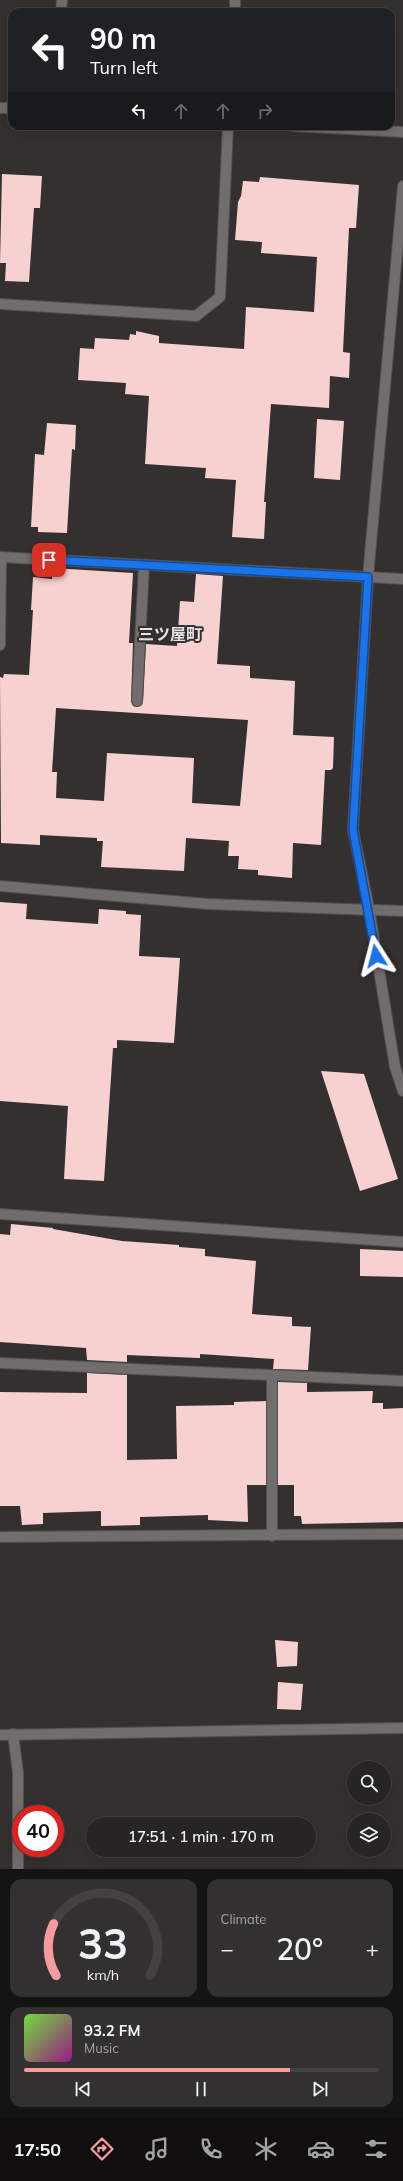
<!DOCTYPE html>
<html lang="en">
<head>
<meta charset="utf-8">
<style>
	:root { --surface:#272424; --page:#333031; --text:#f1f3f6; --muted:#a4a4a6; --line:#434141; --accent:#f59b9b }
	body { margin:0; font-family:Mulish,"Noto Sans JP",sans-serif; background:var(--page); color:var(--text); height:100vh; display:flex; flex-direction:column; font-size:15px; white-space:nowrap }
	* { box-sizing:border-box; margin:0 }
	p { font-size:13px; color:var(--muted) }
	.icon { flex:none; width:22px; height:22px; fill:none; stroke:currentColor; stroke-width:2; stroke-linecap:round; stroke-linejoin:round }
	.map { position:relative; height:1869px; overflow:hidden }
	.drawer { display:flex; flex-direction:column; gap:10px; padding:10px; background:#151414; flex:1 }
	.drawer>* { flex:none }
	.banner { position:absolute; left:8px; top:8px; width:387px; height:122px; border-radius:12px; box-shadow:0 4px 16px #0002,0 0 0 1px var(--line); background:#202124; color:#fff; overflow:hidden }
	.controls { position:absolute; left:347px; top:1761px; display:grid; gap:8px }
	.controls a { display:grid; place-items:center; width:44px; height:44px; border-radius:50%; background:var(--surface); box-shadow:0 4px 16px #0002,0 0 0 1px var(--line); font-size:20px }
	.speed { position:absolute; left:12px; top:1805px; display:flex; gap:8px; font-size:20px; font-weight:700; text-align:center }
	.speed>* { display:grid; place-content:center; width:52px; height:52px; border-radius:50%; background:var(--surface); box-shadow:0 4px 16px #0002,0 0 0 1px var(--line); line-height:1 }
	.speed .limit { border:6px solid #d22; background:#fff; color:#111 }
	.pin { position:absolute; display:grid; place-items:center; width:34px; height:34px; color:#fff; margin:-17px; border-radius:8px; box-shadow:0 2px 6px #0006 }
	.me { position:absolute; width:44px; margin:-22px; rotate:351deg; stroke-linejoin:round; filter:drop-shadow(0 0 3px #0008) }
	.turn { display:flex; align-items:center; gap:14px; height:84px; padding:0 16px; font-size:18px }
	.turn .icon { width:52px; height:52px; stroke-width:2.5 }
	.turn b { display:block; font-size:28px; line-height:34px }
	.lanes { display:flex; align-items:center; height:38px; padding:0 16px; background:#0003; justify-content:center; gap:20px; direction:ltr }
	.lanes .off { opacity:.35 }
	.big { font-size:30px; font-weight:600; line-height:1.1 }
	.drawer .tile { flex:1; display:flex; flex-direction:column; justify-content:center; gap:6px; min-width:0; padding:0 14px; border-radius:12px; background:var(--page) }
	.drawer .dial { align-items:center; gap:0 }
	.dial svg { height:104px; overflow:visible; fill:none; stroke:var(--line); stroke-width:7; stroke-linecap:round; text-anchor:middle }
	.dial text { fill:var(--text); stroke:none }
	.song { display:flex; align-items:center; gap:12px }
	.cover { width:48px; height:48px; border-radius:6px; background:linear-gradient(135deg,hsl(100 70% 55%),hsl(310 70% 35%)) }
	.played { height:4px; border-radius:2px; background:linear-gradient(90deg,var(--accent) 75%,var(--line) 75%) }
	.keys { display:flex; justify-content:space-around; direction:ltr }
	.heat { display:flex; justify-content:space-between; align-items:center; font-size:22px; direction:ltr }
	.drawer .tiles { flex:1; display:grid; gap:10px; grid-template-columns:1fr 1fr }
	.tile:last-child { grid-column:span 2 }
	.trip { position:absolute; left:86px; top:1817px; width:230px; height:40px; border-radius:20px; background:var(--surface); box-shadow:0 4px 16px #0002,0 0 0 1px var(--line); font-weight:600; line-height:40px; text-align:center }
	.tabs { display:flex; height:64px; justify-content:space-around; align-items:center; background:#100e0e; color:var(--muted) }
	.tabs .icon { width:28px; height:28px }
	.tabs .selected { color:var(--accent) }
	.tabs b { font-size:18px; color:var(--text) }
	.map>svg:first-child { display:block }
	.building { fill:#f7d1d0; fill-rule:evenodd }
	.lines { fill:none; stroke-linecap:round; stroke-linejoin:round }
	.minor-casing { stroke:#524f4f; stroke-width:12 }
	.tertiary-casing { stroke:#524f4f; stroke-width:12 }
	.minor { stroke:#716d6d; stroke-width:10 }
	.tertiary { stroke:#716d6d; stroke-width:10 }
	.route-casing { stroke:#114b97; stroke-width:10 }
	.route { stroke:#1a73e8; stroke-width:7 }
	.labels { text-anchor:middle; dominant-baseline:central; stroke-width:4; stroke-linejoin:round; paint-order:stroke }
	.quarter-label { font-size:16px; font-weight:bold; fill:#e6e2e2; stroke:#343030 }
</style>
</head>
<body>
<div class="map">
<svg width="403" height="1869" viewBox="0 0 403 1869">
	<rect width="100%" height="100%" fill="#343030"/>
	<!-- building -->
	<g class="building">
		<polygon points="2,174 42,176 40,208 34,208 29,282 5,281 6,263 0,263"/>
		<polygon points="260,177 359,185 356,228 349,228 343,352 350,353 349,378 330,376 329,408 271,404 264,502 266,502 264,539 232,537 236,480 205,478 206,468 145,464 149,396 125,394 126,383 78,380 80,348 94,349 95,338 129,340 130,334 136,335 136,331 159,336 159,343 244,349 246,307 314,312 317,257 261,253 262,242 235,240 238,202 241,196 243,181 259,182"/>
		<polygon points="317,419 344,421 340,480 314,478"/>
		<polygon points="47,423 76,425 75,450 72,449 67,533 38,532 38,527 31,527 35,454 44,455"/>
		<path d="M52,568L133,573L129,643H133L131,701L133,706L137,707L142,705L143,701L146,644L177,646L180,601L194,602L196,574L223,576L217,664L250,666V678L295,681L293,735L334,737L333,768L331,770H325L321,845L293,843L292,878L258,875V870L238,869L239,856H228L229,841L186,838L184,871L101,867L103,841H97V838L40,835V845L1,843L0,677L3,678L4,674L29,675L33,610H31L33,577L52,579ZM56,708L248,720L240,806L192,803L194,758L107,753L104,801L56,798L57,772H52Z"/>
		<polygon points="0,902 27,904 26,919 98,924 99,909 126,911 126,914 141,915 139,956 180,958 174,1043 117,1040 117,1048 113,1048 104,1181 64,1179 68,1106 0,1101"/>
		<polygon points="321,1071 364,1074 398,1179 360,1191"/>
		<polygon points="11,1224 53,1228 53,1229 122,1241 179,1245 179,1247 205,1249 205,1256 256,1261 252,1314 292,1317 292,1326 311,1327 308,1370 273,1369 274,1359 200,1354 200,1358 127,1355 127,1362 87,1360 86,1348 0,1342 0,1234 10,1235"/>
		<polygon points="360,1249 403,1251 403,1277 360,1276"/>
		<polygon points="87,1373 127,1375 127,1460 177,1459 176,1406 234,1405 234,1402 266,1401 266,1485 247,1485 248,1522 208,1520 208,1515 140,1517 140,1525 101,1526 101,1511 43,1513 43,1524 22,1525 20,1506 0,1506 0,1392 87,1393"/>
		<polygon points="278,1382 307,1383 307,1392 373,1391 372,1403 383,1403 383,1409 403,1408 403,1522 302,1524 301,1516 294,1516 294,1485 278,1485"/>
		<polygon points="275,1640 298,1642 297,1666 277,1667"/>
		<polygon points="278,1682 303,1684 301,1710 277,1709"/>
	</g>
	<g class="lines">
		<defs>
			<g id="minor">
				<polyline points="61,12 62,0"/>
				<polyline points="235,12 235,0"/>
				<polyline points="0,304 196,316 220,297 228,126"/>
				<polyline points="0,557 403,579"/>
				<polyline points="0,645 1,557"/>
				<polyline points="137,701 144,565"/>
				<polyline points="0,886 208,904 403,911"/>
				<polyline points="0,1214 403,1242"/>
				<polyline points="0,1363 403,1381"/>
				<polyline points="272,1375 272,1536"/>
				<polyline points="0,1537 403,1534"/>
				<polyline points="13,1734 18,1773 18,1869"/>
				<polyline points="0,1735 403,1728"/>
			</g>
			<g id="tertiary">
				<polyline points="0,108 12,108"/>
				<polyline points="292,126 403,132"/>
				<polyline points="403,186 368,577 353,830 369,909 395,1067 403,1091"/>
			</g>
		</defs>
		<!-- minor casing -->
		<use href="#minor" class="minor-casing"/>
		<!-- tertiary casing -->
		<use href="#tertiary" class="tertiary-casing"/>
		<!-- minor -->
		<use href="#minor" class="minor"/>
		<!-- tertiary -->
		<use href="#tertiary" class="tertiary"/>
	</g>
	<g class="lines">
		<defs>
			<polyline id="route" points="49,560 368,577 353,830 376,956"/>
		</defs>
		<!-- route casing -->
		<use href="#route" class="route-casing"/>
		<!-- route -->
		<use href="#route" class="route"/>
	</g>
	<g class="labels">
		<!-- quarter labels -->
		<g class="quarter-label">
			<text x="170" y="634">三ツ屋町</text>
		</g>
	</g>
</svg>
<div class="controls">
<a><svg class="icon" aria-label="search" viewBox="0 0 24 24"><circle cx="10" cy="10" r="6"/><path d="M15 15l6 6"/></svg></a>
<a><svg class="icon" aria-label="layers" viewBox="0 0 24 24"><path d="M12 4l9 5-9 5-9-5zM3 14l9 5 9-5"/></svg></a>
</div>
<div class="speed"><div class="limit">40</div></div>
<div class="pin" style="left:49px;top:560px;background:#d93025"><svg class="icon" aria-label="arrive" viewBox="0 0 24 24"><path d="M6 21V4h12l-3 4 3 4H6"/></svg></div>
<svg class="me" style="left:376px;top:956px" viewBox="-20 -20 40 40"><path d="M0-17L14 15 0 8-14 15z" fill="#1a73e8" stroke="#fff" stroke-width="4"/></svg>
<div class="trip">17:51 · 1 min · 170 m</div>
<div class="banner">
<div class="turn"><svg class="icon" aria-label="left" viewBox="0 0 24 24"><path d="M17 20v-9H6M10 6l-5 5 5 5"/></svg><div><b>90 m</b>Turn left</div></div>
<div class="lanes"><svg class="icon" aria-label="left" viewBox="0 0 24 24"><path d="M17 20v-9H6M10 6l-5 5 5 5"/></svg><svg class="icon off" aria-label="ahead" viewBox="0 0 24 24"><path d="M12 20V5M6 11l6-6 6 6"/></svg><svg class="icon off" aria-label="ahead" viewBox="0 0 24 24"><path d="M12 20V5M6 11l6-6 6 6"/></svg><svg class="icon off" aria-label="right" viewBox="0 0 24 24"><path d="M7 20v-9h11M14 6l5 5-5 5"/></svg></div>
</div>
</div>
<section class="drawer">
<div class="tiles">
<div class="tile dial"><svg viewBox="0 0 100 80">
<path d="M14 69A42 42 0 1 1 86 69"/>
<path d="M14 69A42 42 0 0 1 12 29" stroke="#f59b9b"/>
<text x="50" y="56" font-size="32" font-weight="700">33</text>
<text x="50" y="72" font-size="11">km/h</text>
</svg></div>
<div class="tile"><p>Climate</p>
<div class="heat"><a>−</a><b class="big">20°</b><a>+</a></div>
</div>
<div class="tile">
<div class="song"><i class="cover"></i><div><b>93.2 FM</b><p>Music</p></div></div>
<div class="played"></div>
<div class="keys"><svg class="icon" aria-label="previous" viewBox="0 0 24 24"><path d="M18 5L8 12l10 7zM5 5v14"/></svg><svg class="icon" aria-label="pause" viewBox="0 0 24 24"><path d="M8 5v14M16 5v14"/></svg><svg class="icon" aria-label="next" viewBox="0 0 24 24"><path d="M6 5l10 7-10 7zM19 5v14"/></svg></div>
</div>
</div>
</section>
<nav class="tabs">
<b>17:50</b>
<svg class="icon selected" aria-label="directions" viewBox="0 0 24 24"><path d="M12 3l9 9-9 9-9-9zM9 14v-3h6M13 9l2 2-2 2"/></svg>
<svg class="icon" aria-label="music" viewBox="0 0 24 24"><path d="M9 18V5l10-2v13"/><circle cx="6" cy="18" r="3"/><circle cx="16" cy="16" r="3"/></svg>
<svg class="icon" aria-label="phone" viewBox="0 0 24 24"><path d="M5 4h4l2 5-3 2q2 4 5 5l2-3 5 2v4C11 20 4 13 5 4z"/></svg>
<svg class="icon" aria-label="climate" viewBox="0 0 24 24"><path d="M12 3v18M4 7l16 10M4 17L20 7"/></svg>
<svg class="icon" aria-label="car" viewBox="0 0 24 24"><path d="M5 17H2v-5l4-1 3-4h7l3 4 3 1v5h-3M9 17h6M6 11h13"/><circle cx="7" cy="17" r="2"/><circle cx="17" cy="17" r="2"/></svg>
<svg class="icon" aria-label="filters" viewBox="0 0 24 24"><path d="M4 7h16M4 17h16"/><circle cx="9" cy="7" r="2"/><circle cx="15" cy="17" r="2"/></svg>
</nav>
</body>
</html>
